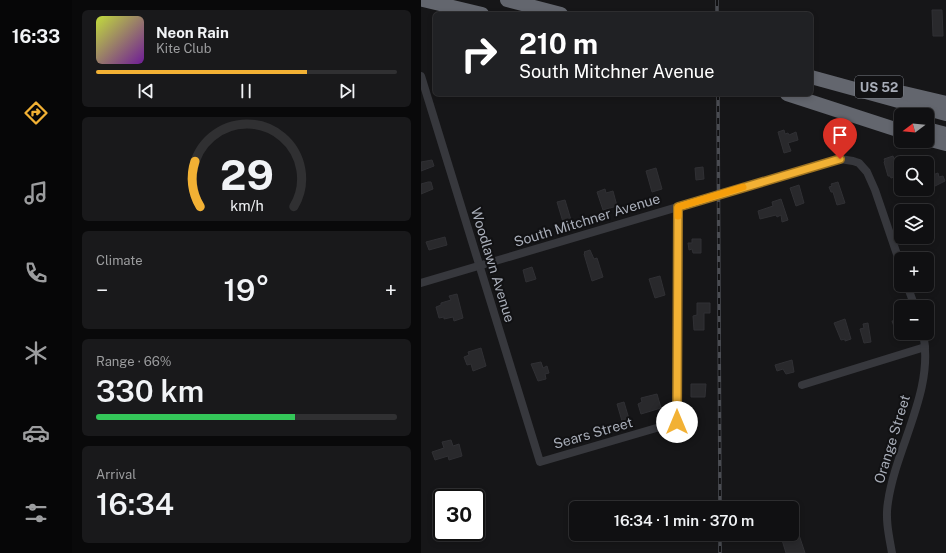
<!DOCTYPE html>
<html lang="en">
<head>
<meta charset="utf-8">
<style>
	:root { --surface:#101012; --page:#19191b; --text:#f1f3f6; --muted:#9c9d9f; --line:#303032; --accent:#f2b134 }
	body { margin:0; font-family:"Public Sans",sans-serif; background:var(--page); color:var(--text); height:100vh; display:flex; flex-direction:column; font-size:15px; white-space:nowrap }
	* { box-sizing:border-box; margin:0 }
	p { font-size:13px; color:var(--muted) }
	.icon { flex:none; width:22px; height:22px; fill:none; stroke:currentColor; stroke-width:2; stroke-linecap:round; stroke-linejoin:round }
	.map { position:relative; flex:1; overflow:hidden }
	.panel { display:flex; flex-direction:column; gap:10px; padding:10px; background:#09090a; width:349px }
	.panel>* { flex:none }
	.guide { position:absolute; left:12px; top:12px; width:380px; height:84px; border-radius:6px; box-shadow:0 2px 6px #0003,0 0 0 1px var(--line); background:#202124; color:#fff; overflow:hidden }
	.needle { width:26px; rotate:254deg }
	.buttons { position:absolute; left:473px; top:108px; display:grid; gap:8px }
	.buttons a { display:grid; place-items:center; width:40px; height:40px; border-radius:6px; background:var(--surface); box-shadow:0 2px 6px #0003,0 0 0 1px var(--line); font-size:20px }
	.speed { position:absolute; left:12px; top:489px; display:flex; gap:8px; font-size:20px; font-weight:700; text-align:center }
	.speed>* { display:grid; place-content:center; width:52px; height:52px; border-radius:50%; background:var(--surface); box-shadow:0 2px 6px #0003,0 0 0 1px var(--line); line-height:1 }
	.speed .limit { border:2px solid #111; border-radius:6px; background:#fff; color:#111 }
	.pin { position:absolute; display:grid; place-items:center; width:34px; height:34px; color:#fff; margin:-41px -17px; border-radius:50% 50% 50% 0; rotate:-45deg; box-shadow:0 0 4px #0007 }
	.pin .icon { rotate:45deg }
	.me { position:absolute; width:44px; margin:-22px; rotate:0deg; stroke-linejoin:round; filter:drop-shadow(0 0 3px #0008) }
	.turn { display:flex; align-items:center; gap:14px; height:84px; padding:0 20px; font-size:18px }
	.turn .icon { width:52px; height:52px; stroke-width:2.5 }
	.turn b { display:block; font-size:28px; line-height:34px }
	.big { font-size:30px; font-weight:600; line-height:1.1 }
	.panel .widget { flex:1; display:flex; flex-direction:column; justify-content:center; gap:6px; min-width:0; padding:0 14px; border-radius:6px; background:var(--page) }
	.panel .dial { align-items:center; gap:0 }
	.dial svg { height:104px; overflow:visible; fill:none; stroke:var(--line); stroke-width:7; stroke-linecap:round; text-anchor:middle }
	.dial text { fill:var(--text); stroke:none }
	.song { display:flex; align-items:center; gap:12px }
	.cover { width:48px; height:48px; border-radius:6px; background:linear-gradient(135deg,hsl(70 70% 55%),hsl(280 70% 35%)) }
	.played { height:4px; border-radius:2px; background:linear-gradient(90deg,var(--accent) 70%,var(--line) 70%) }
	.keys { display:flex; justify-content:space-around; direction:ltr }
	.heat { display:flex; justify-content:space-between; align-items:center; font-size:22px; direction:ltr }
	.charge { height:6px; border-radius:3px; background:linear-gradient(90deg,#34c759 66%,var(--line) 0) }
	.trip { position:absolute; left:148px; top:501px; width:230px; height:40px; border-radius:6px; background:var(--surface); box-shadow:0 2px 6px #0003,0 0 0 1px var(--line); font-weight:600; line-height:40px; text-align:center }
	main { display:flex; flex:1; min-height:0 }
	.dock { display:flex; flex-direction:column; width:72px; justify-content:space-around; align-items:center; background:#060607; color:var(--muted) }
	.dock .icon { width:28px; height:28px }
	.dock .on { color:var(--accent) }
	.dock b { font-size:18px; color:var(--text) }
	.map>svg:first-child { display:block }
	.building { fill:#29292c; stroke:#303034 }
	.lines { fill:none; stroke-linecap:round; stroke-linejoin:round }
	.street { stroke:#37383d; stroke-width:8 }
	.highway { stroke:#63666e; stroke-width:14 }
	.rail-casing { stroke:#4a4c52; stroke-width:3.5 }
	.rail { stroke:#111113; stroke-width:2; stroke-dasharray:6; stroke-linecap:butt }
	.route-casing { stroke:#9d7322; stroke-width:10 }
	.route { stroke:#f2b134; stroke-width:7 }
	.slow { stroke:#f59e0b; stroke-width:7 }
	.labels { text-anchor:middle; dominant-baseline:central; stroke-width:4; stroke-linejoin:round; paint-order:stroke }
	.shield { fill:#111113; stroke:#7b7e86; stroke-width:1 }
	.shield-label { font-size:13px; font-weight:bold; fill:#a8adb8 }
	.street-label { font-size:14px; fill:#a8adb8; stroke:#111113 }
</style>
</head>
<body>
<main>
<nav class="dock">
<b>16:33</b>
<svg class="icon on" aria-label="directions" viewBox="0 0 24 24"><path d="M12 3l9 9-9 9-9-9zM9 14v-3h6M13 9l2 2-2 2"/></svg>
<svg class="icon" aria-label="music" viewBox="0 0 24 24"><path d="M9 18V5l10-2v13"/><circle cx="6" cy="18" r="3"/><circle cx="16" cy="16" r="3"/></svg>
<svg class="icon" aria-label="phone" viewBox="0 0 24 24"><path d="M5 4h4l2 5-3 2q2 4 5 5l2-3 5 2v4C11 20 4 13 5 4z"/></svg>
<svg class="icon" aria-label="climate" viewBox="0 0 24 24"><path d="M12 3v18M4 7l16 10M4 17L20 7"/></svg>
<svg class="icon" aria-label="car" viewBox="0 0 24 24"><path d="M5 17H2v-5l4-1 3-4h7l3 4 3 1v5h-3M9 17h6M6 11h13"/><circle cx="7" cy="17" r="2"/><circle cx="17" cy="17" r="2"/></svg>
<svg class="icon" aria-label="filters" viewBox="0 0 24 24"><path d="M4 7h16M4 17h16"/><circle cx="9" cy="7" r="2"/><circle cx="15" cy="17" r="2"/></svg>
</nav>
<section class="panel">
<div class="widget">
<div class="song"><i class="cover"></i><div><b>Neon Rain</b><p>Kite Club</p></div></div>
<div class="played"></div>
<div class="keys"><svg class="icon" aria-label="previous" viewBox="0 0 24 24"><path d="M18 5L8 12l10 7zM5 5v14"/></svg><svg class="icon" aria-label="pause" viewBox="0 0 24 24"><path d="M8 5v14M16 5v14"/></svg><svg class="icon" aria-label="next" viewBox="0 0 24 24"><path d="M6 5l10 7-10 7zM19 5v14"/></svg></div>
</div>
<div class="widget dial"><svg viewBox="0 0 100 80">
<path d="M14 69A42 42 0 1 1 86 69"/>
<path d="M14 69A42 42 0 0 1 10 34" stroke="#f2b134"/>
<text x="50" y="56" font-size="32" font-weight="700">29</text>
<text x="50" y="72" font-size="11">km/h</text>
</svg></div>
<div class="widget"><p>Climate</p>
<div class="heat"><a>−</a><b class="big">19°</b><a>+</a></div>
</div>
<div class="widget"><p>Range · 66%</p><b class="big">330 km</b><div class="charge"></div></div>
<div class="widget"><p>Arrival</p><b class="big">16:34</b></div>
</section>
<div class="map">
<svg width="525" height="553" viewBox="0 0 525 553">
	<rect width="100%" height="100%" fill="#161618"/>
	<!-- building -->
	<g class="building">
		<polygon points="511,10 521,10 522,36 512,36"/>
		<polygon points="363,130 364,134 367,133 368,135 375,132 377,140 367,143 370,151 363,153 357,132"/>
		<polygon points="472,156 478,173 476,173 477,176 470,178 469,176 467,176 463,162 464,161 463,159"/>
		<polygon points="11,160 13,166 0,171 0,162"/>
		<polygon points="282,167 283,179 275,180 274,168"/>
		<polygon points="235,168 241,189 231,192 225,171"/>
		<polygon points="517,173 518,177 522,176 524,181 514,186 513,183 510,184 509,182 506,183 506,177"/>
		<polygon points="7,182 10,182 12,189 0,194 0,184"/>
		<polygon points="417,182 424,203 416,205 412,192 410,192 408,187 411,186 410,184"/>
		<polygon points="378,185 383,203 375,206 369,188"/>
		<polygon points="184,189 185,193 192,191 196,206 182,210 176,192"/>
		<polygon points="360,199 367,220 361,222 360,215 356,217 355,215 339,219 337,211 352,206 351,202"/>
		<polygon points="144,200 150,220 142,222 136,202"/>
		<polygon points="24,237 26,245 8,250 5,242"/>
		<polygon points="271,239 280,239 280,253 272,253 271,249 268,250 267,243 271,243"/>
		<polygon points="169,250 173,259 176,258 182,277 171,281 163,254 164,253 163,252"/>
		<polygon points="111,267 115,279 105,282 102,270"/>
		<polygon points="239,276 244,295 234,298 228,279"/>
		<polygon points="36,294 42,318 33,321 32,317 23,319 23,317 18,318 15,307 20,305 20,303 30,300 28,296"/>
		<polygon points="276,303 289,303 289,313 283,313 283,330 273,330 272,316 276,315"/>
		<polygon points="424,319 430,339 424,341 424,339 420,340 413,323"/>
		<polygon points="480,319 480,331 475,332 471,321"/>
		<polygon points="447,323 450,342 443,343 439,329 443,328 442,324"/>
		<polygon points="60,348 65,366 52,371 50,364 46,365 43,357 48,355 47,352"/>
		<polygon points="371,360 373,372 365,374 362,369 356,371 354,365"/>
		<polygon points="120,362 122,368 126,366 128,373 124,374 125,379 117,381 110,364"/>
		<polygon points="270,384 285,384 284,397 270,397"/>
		<polygon points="236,394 240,408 220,414 217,404 221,402 220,398"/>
		<polygon points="203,402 208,419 201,421 196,404"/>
		<polygon points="30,440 32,446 38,444 41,456 28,460 27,456 14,460 11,452 23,448 21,442"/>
		<polygon points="378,535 384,553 365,553 361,540"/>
	</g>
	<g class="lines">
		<!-- street -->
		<g class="street">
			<polyline points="0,76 119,462 256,422 257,207"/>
			<polyline points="0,283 419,159 432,161 438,163 446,172 454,190 480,266"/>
			<polyline points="486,285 494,307"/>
			<polyline points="381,385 504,347"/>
			<path d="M471,553C468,536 464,519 467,502C475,446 514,391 502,333"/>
		</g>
		<!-- highway -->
		<g class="highway">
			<polyline points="2,0 61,14"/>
			<polyline points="86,0 140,14"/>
			<polyline points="390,77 525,114"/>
			<polyline points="483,93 525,103"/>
			<polyline points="366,94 480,131"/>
			<polyline points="506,129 525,134"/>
			<polyline points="506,139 525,144"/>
		</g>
		<defs>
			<g id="rail">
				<polyline points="296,0 296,14"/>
				<polyline points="297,94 299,508"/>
				<polyline points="299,534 299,553"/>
			</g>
		</defs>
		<!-- rail casing -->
		<use href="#rail" class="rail-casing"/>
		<!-- rail -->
		<use href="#rail" class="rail"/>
	</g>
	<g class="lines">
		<defs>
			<polyline id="route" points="256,422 257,207 419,159"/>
		</defs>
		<!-- route casing -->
		<use href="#route" class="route-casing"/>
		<!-- route -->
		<use href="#route" class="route"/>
		<!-- slow -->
		<polyline class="slow" points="257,216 257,207 322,187"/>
	</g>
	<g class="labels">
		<!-- shield labels -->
		<rect class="shield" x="434" y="76" width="48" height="22" rx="3"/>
		<g class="shield-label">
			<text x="458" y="87">US 52</text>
		</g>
		<!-- street labels -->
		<g class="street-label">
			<text transform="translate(166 220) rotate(-17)">South Mitchner Avenue</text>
			<text transform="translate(72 265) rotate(73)">Woodlawn Avenue</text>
			<text transform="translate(172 433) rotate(-16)">Sears Street</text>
			<text transform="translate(471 439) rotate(-73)">Orange Street</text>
		</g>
	</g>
</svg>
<div class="buttons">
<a><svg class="needle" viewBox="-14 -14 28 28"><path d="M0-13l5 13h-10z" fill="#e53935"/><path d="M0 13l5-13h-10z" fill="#9c9d9f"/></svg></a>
<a><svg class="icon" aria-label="search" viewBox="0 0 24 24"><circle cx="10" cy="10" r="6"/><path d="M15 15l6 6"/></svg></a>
<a><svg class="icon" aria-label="layers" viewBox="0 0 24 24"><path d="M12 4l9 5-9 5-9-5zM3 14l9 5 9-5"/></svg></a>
<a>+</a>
<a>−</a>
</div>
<div class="speed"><div class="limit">30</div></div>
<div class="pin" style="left:419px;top:159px;background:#d93025"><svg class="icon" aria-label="arrive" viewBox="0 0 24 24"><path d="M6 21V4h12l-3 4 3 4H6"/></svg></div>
<svg class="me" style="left:256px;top:422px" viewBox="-20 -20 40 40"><circle r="19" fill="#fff"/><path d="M0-13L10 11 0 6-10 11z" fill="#f2b134"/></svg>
<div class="trip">16:34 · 1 min · 370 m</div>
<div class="guide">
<div class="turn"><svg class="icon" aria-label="right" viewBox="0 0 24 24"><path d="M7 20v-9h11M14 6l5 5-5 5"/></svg><div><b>210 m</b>South Mitchner Avenue</div></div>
</div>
</div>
</main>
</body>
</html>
